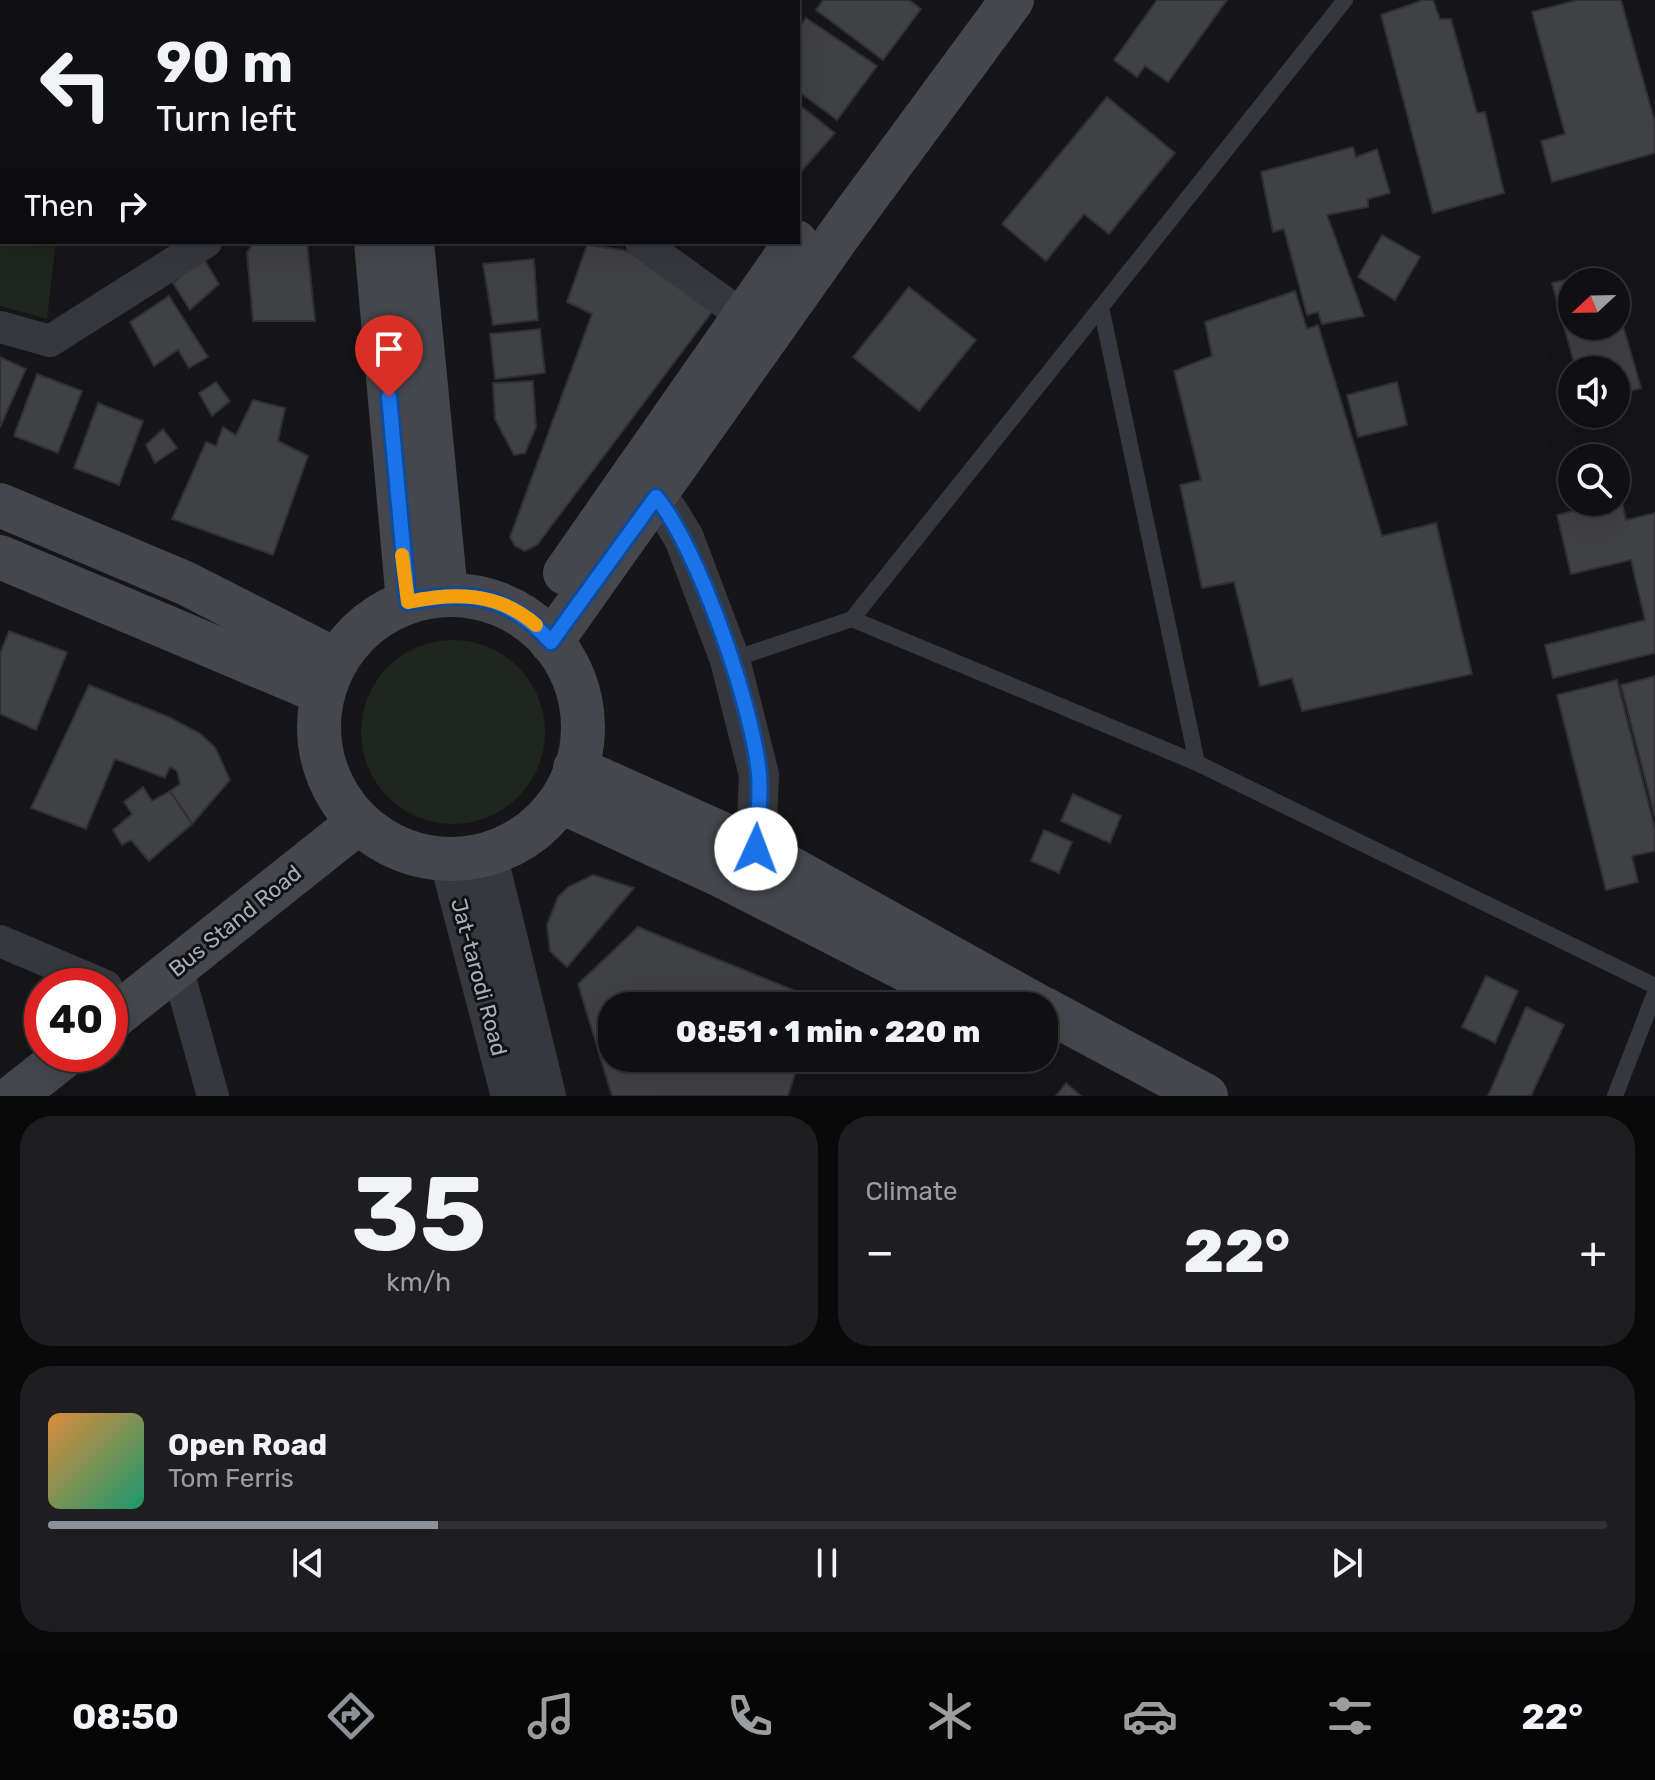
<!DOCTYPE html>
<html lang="en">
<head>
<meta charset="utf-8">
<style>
	:root { --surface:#101012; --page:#1e1e20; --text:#f1f3f6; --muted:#9c9d9f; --line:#303032; --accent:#8c9099 }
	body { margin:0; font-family:Rubik,sans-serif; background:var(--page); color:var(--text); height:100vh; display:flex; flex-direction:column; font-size:30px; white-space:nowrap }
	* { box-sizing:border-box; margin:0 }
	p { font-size:26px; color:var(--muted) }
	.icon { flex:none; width:44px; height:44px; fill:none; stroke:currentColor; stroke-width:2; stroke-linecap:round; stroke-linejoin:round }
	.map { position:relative; height:1096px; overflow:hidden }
	.drawer { display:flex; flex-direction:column; gap:20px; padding:20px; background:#09090a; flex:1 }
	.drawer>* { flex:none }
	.banner { position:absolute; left:0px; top:0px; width:800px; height:244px; box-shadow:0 8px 32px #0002,0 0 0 2px var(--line); background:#101012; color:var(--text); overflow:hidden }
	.needle { width:52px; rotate:248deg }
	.buttons { position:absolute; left:1558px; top:268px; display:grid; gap:16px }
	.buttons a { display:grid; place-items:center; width:72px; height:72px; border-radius:50%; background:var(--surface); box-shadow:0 8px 32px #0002,0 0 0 2px var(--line); font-size:40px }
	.speed { position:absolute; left:24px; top:968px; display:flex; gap:16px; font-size:40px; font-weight:700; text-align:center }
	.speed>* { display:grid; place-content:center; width:104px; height:104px; border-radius:50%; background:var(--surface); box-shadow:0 8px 32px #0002,0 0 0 2px var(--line); line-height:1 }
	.speed .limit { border:12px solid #d22; background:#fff; color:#111 }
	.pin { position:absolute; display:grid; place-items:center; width:68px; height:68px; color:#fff; margin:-82px -34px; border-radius:50% 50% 50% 0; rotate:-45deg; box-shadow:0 0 8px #0007 }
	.pin .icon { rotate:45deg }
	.me { position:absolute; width:88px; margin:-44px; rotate:2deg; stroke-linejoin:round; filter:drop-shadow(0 0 6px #0008) }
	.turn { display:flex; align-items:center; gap:28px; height:168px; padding:0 24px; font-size:36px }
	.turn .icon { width:104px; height:104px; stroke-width:2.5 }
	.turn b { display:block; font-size:56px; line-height:68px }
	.then { display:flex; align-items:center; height:76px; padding:0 24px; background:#0003; gap:16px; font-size:30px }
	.big { font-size:60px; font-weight:800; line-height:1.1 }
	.drawer .tile { flex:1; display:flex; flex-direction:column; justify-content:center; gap:12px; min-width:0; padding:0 28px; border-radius:32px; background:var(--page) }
	.drawer .dial { align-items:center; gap:0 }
	.dial b { font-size:104px; line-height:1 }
	.song { display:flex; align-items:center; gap:24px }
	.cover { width:96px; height:96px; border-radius:12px; background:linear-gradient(135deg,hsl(30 70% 55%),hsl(160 70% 35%)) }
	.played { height:8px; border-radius:4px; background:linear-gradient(90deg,var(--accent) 25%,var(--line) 25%) }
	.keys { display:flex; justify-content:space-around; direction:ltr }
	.heat { display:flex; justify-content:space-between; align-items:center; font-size:44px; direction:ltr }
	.drawer .tiles { flex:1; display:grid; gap:20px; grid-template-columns:1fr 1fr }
	.tile:last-child { grid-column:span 2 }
	.trip { position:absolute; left:598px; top:992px; width:460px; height:80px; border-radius:32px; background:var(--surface); box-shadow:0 8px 32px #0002,0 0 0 2px var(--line); font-weight:800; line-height:80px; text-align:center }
	.tab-bar { display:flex; height:128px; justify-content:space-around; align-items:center; background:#060607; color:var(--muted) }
	.tab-bar .icon { width:56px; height:56px }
	.tab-bar .current { color:var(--accent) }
	.tab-bar b { font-size:36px; color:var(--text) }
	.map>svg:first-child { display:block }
	.green { fill:#1e261f }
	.building { fill:#404145; stroke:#303034; stroke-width:2 }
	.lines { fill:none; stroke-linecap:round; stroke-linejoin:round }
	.service { stroke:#37383d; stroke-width:16 }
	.minor { stroke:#37383d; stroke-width:32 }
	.tertiary { stroke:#37383d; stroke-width:40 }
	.secondary { stroke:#45474d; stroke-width:44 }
	.route-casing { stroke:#114b97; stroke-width:20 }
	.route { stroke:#1a73e8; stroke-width:14 }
	.slow { stroke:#f59e0b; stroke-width:14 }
	.labels { text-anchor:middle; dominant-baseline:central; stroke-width:6; stroke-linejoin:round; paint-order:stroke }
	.street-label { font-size:22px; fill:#a8adb8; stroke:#111113 }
</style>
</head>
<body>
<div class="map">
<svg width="1655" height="1096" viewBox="0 0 1655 1096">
	<rect width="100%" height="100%" fill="#161618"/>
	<!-- green -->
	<g class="green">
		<polygon points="0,0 84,0 2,2 2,242 56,242 47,319 0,306"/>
		<circle cx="453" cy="732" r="92"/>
	</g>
	<!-- building -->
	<g class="building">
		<polygon points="419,0 503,0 504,2 419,2"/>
		<polygon points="823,0 909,0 921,9 883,60 816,10"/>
		<polygon points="1157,0 1227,0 1168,82 1145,66 1137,77 1114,60"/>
		<polygon points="1423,0 1433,0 1440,19 1451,19 1477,113 1485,112 1504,193 1433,213 1381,15"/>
		<polygon points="1577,0 1621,0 1655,123 1655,153 1552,182 1541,141 1565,134 1532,12"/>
		<polygon points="806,18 877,66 837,120 798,91 798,30"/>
		<polygon points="1107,97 1175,153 1109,234 1084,214 1046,261 1002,224"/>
		<polygon points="798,104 835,133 798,175"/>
		<polygon points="1353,147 1356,157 1377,149 1390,193 1368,199 1368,207 1327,215 1364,316 1322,324 1318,312 1307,315 1284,229 1273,232 1261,172"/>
		<polygon points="1382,235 1420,257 1395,300 1358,277"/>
		<polygon points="253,242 307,243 315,321 253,321 247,253"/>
		<polygon points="587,245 624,250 645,259 715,308 537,545 525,551 515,546 510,537 592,314 567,302"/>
		<polygon points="203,257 219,284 190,310 173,283"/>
		<polygon points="534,259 538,320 493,325 483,264"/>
		<polygon points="1607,270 1611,282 1572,282 1572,326 1616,326 1616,301 1641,388 1616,395 1616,370 1576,370 1552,283"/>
		<polygon points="909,287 976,340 919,411 853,357"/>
		<polygon points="1295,291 1307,329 1318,325 1382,536 1436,523 1472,674 1302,711 1292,678 1260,686 1234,582 1202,588 1180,485 1201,480 1174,371 1212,356 1205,322"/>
		<polygon points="169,296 208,357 189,368 178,350 154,366 130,322"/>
		<polygon points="540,329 545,373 495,379 490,334"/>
		<polygon points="0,357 26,369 0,427"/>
		<polygon points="37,374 82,391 58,453 14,436"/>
		<polygon points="533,381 536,427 525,453 514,455 495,419 493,383"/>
		<polygon points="216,382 230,401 212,416 199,393"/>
		<polygon points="1397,382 1407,425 1358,437 1347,395"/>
		<polygon points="253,400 285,408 278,441 308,456 273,555 172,519 206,442 216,446 223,427 236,435"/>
		<polygon points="98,403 143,421 119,485 74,468"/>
		<polygon points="163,429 177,448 155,463 146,445"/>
		<polygon points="1621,499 1626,520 1655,513 1655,653 1553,678 1545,645 1645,620 1631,560 1571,574 1557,515"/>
		<polygon points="9,631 67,652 36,730 0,714 0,654"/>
		<polygon points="1655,676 1655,817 1621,685"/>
		<polygon points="1617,680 1655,829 1655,851 1632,856 1638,882 1606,890 1557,695"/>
		<polygon points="89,685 171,718 199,733 215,747 230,780 192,824 170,791 180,784 177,771 170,767 165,778 115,759 86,829 31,808"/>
		<polygon points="143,787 152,801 170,791 192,824 149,861 131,840 122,845 113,830 132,814 124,802"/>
		<polygon points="1073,794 1121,816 1110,843 1061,821"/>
		<polygon points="1044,830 1072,842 1059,873 1031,861"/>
		<polygon points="593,875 634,888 567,967 550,951 547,925 558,897 568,887"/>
		<polygon points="638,927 818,1000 816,1006 612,1006 612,1058 800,1058 788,1096 612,1096 578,984"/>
		<polygon points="1486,976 1518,991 1495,1043 1462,1027"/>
		<polygon points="1526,1007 1564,1025 1531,1096 1488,1096"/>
		<polygon points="1066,1083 1081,1096 1056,1096"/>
	</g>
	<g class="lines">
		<!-- service -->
		<g class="service">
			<polyline points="1345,0 1101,307 1197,763 1655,986"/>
			<polyline points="0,11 2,11"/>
			<polyline points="852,619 1197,763"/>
			<polyline points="731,660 852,619 1101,307"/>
			<polyline points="1615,1096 1655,993"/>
		</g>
		<!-- minor -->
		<g class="minor">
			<polyline points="205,0 206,2"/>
			<polyline points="620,0 620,2"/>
			<polyline points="686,2 688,0"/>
			<polyline points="641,242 761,329"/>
			<polyline points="0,327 50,341 206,242"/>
			<polyline points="0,941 106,986"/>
			<polyline points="177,967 213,1096"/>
		</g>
		<!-- tertiary -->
		<g class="tertiary">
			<polyline points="634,470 668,512 684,538 730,660 759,775 756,849"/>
			<polyline points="487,854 546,1096"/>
			<polyline points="449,858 511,1096"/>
		</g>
		<!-- secondary -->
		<g class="secondary">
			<polyline points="348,0 348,2"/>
			<polyline points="382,0 383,2"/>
			<polyline points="376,242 408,602"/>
			<polyline points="412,242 446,593"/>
			<polyline points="0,505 185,583 336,660"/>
			<polyline points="0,557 323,693"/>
			<polyline points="565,573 796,242"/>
			<circle cx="451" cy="727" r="132"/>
			<polyline points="551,642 844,228 1012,0"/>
			<polyline points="575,768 756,849 1038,1006"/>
			<polyline points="564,803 718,874 977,1006"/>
			<polyline points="1044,1009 1206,1096"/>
			<polyline points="110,1020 359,822"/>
			<polyline points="14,1096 67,1054"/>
		</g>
	</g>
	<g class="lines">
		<defs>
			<path id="route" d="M389,397L408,602C467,589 509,595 551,642L656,497C698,547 754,710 759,775C761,799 757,825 756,849"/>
		</defs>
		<!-- route casing -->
		<use href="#route" class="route-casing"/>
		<!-- route -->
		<use href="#route" class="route"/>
		<!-- slow -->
		<path class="slow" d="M402,555L408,602C454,592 499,592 536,625"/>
	</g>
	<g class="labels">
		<!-- street labels -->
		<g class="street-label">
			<text transform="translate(235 921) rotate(-39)">Bus Stand Road</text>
			<text transform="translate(479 977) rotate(75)">Jat-tarodi Road</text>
		</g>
	</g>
</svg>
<div class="buttons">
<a><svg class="needle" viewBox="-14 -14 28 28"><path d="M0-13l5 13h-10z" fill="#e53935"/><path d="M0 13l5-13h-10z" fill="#9c9d9f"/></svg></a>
<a><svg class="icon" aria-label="sound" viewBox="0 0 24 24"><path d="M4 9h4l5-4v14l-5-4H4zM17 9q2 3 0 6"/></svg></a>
<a><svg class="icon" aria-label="search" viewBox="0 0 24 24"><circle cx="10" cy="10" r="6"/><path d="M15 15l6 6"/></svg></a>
</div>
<div class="speed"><div class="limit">40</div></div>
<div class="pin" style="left:389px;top:397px;background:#d93025"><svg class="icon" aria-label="arrive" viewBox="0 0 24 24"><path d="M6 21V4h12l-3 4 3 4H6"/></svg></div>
<svg class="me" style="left:756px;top:849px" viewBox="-20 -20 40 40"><circle r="19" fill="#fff"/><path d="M0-13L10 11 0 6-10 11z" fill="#1a73e8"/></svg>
<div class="trip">08:51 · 1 min · 220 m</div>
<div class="banner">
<div class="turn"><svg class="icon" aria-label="left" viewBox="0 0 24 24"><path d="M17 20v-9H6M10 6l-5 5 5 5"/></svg><div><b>90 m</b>Turn left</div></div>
<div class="then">Then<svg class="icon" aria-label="right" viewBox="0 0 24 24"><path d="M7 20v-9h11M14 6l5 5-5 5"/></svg></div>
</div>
</div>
<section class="drawer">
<div class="tiles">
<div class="tile dial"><b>35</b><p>km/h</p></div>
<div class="tile"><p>Climate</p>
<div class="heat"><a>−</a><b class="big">22°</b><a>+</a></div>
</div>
<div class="tile">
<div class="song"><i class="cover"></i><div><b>Open Road</b><p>Tom Ferris</p></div></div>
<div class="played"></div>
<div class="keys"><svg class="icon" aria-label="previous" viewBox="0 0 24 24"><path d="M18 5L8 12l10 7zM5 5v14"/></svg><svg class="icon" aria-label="pause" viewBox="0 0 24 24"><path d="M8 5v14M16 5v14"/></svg><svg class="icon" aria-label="next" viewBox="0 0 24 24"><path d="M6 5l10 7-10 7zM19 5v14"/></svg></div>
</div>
</div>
</section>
<nav class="tab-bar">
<b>08:50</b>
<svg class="icon current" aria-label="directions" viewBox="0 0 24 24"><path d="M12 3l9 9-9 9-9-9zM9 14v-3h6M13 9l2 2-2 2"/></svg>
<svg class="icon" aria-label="music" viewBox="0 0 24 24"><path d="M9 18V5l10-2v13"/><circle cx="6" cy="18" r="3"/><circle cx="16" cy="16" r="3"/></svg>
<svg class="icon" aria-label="phone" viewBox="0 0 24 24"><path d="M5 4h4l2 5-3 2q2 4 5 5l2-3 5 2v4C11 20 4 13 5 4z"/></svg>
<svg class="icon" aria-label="climate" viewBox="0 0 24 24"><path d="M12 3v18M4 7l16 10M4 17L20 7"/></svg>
<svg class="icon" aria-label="car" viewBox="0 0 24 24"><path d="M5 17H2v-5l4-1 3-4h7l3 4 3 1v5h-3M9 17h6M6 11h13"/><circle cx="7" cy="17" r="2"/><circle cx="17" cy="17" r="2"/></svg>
<svg class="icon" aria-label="filters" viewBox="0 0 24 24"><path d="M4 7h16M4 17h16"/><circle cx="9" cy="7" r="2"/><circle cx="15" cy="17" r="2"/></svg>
<b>22°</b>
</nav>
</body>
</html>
